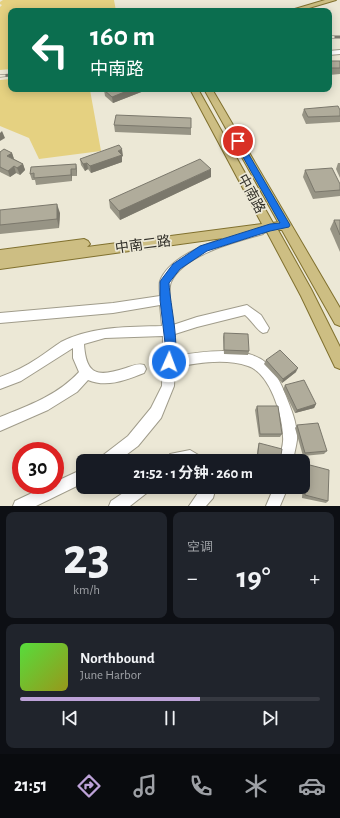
<!DOCTYPE html>
<html lang="zh">
<head>
<meta charset="utf-8">
<style>
	:root { --surface:#171b24; --page:#20242c; --text:#f1f3f6; --muted:#9ea1a6; --line:#363941; --accent:#bda2d8 }
	body { margin:0; font-family:"Alegreya Sans","Noto Sans SC",sans-serif; background:var(--page); color:var(--text); height:100vh; display:flex; flex-direction:column; font-size:15px; white-space:nowrap }
	* { box-sizing:border-box; margin:0 }
	p { font-size:13px; color:var(--muted) }
	.icon { flex:none; width:22px; height:22px; fill:none; stroke:currentColor; stroke-width:2; stroke-linecap:round; stroke-linejoin:round }
	.map { position:relative; height:506px; overflow:hidden }
	.drawer { display:flex; flex-direction:column; gap:6px; padding:6px; background:#0d0f14; flex:1 }
	.drawer>* { flex:none }
	.guide { position:absolute; left:8px; top:8px; width:324px; height:84px; border-radius:8px; box-shadow:0 2px 10px #0003; background:#0b6e4f; color:#fff; overflow:hidden }
	.speed { position:absolute; left:12px; top:442px; display:flex; gap:8px; font-size:20px; font-weight:700; text-align:center }
	.speed>* { display:grid; place-content:center; width:52px; height:52px; border-radius:50%; background:var(--surface); box-shadow:0 2px 10px #0003; line-height:1 }
	.speed .limit { border:6px solid #d22; background:#fff; color:#111 }
	.pin { position:absolute; display:grid; place-items:center; width:34px; height:34px; color:#fff; margin:-17px; border:2px solid #fff; border-radius:50%; box-shadow:0 1px 4px #0007 }
	.me { position:absolute; width:44px; margin:-22px; rotate:2deg; stroke-linejoin:round; filter:drop-shadow(0 0 3px #0008) }
	.turn { display:flex; align-items:center; gap:14px; height:84px; padding:0 16px; font-size:18px }
	.turn .icon { width:52px; height:52px; stroke-width:2.5 }
	.turn b { display:block; font-size:28px; line-height:34px }
	.big { font-size:30px; font-weight:700; line-height:1.1 }
	.drawer .widget { flex:1; display:flex; flex-direction:column; justify-content:center; gap:6px; min-width:0; padding:0 14px; border-radius:8px; background:var(--page) }
	.drawer .dial { align-items:center; gap:0 }
	.dial b { font-size:52px; line-height:1 }
	.song { display:flex; align-items:center; gap:12px }
	.cover { width:48px; height:48px; border-radius:6px; background:linear-gradient(135deg,hsl(110 70% 55%),hsl(60 70% 35%)) }
	.played { height:4px; border-radius:2px; background:linear-gradient(90deg,var(--accent) 60%,var(--line) 60%) }
	.keys { display:flex; justify-content:space-around; direction:ltr }
	.heat { display:flex; justify-content:space-between; align-items:center; font-size:22px; direction:ltr }
	.drawer .tiles { flex:1; display:grid; gap:6px; grid-template-columns:1fr 1fr }
	.widget:last-child { grid-column:span 2 }
	.trip { position:absolute; left:76px; top:454px; width:234px; height:40px; border-radius:8px; background:var(--surface); box-shadow:0 2px 10px #0003; font-weight:700; line-height:40px; text-align:center }
	.menu { display:flex; height:64px; justify-content:space-around; align-items:center; background:#090b0e; color:var(--muted) }
	.menu .icon { width:28px; height:28px }
	.menu .on { color:var(--accent) }
	.menu b { font-size:18px; color:var(--text) }
	.map>svg:first-child { display:block }
	.green { fill:#e5d181 }
	.lines { fill:none; stroke-linecap:round; stroke-linejoin:round }
	.minor-casing { stroke:#a09c8b; stroke-width:2 }
	.major-casing { stroke:#81712f; stroke-width:2 }
	.minor { fill:#fff; fill-rule:evenodd }
	.major { fill:#cdbe83; fill-rule:evenodd }
	.rail-casing { stroke:#7e7b70; stroke-width:3 }
	.rail { stroke:#ece8d6; stroke-width:2; stroke-dasharray:5.5; stroke-linecap:butt }
	.wall { fill:#979485 }
	.shaded-wall { fill:#7b786c }
	.building { fill:#b0ac9b; stroke:#7b786c }
	.route { fill:#1a73e8; stroke:#114b97 }
	.labels { text-anchor:middle; dominant-baseline:central; stroke-width:3.5; stroke-linejoin:round; paint-order:stroke }
	.street-label { font-size:14px; fill:#33312a; stroke:#ece8d6 }
</style>
</head>
<body>
<div class="map">
<svg width="340" height="506" viewBox="0 0 340 506">
	<rect width="100%" height="100%" fill="#ece8d6"/>
	<!-- green -->
	<g class="green">
		<polygon points="3,0 114,0 116,11 11,11 11,69 0,70 0,7 2,5 0,4 0,2"/>
		<polygon points="11,79 11,89 94,89 90,90 101,151 39,159 29,138 0,126 0,80"/>
	</g>
	<g class="lines">
		<defs>
			<g id="minor">
				<polygon points="340,50 340,54 329,55 329,51"/>
				<path d="M260,227L263,228L265,231L263,234C236,242 184,254 171,282C167,291 172,315 173,325L197,317L247,305L261,315L269,328L267,332L263,333C258,331 251,320 245,315L197,327L175,334V356C200,352 244,345 265,362C275,371 281,383 286,396C291,409 298,425 297,440C296,447 294,454 293,461H279C280,453 284,445 283,437C283,416 270,373 248,366C225,358 198,363 175,367L174,386L161,418L138,446L118,461H100L102,456L128,436L151,408L162,386L163,336L105,338L84,344C86,376 98,377 126,368C132,366 138,363 144,365L146,369L144,373C126,380 107,388 88,380L77,392L48,410L0,431V417C28,406 58,395 79,372L73,358V348L21,381L0,389V377C14,372 26,366 38,358C46,353 53,347 61,342C92,326 128,327 162,326L160,305L113,313L0,323V313L113,303L160,296C160,292 159,285 160,281C172,250 231,236 260,227Z"/>
				<polygon points="190,450 200,456 202,461 166,461 170,454"/>
				<polygon points="83,469 83,483 36,506 13,506 15,501 49,485 55,485 55,482"/>
				<polygon points="132,487 150,487 148,492 130,506 109,506 111,501"/>
				<polygon points="202,487 216,487 213,498 206,506 189,506"/>
				<polygon points="274,487 288,487 280,506 266,506"/>
			</g>
			<g id="major">
				<polygon points="325,0 336,0 299,11 288,11"/>
				<polygon points="190,89 198,89 273,223 278,222 204,89 212,89 340,308 340,326 335,324 282,230 278,230 311,289 340,347 340,369 335,367 301,296 267,232 0,269 0,250 84,239 88,241 90,244 87,247 262,224"/>
			</g>
		</defs>
		<!-- minor casing -->
		<use href="#minor" class="minor-casing"/>
		<!-- major casing -->
		<use href="#major" class="major-casing"/>
		<!-- minor -->
		<use href="#minor" class="minor"/>
		<!-- major -->
		<use href="#major" class="major"/>
		<defs>
			<g id="rail">
				<polyline points="329,37 340,37"/>
				<polyline points="0,76 11,75"/>
			</g>
		</defs>
		<!-- rail casing -->
		<use href="#rail" class="rail-casing"/>
		<!-- rail -->
		<use href="#rail" class="rail"/>
	</g>
	<!-- wall -->
	<g class="wall">
		<polygon points="340,61 340,74 329,75 329,66"/>
		<polygon points="149,89 113,103 105,96 104,90"/>
		<polygon points="304,109 340,110 340,122 306,124 302,115"/>
		<polygon points="191,118 191,135 115,132 114,125"/>
		<polygon points="0,152 12,153 14,159 23,164 25,170 20,175 16,173 10,177 0,172"/>
		<polygon points="122,156 122,162 91,173 88,169 85,171 81,165 80,159 123,156"/>
		<polygon points="338,163 340,163 340,178 336,169"/>
		<polygon points="76,164 77,171 77,176 72,176 72,181 36,185 35,180 32,180 30,174"/>
		<polygon points="305,170 340,184 340,196 313,199 303,177"/>
		<polygon points="211,177 120,220 110,208 109,200"/>
		<polygon points="0,210 60,213 59,228 0,234"/>
		<polygon points="334,220 340,220 340,252 330,229"/>
		<polygon points="224,333 249,351 248,355 224,354 223,337"/>
		<polygon points="266,360 296,372 282,383 264,364"/>
		<polygon points="285,385 316,404 314,408 295,413 283,389"/>
		<polygon points="257,406 282,434 280,437 259,437 255,410"/>
		<polygon points="297,425 327,451 324,454 303,456 295,428"/>
		<polygon points="259,443 280,461 256,461 258,446"/>
		<polygon points="306,464 328,501 326,503 302,498 304,467"/>
	</g>
	<!-- shaded-wall -->
	<g class="shaded-wall">
		<polygon points="132,89 149,89 113,103 112,97"/>
		<polygon points="2,131 5,138 0,141 0,133"/>
		<polygon points="122,149 123,156 122,156 122,162 91,173 90,166 118,151"/>
		<polygon points="12,153 14,159 7,156"/>
		<polygon points="87,163 88,169 85,171 83,164"/>
		<polygon points="23,164 25,170 20,175 17,168"/>
		<polygon points="76,164 77,171 77,176 76,169"/>
		<polygon points="14,166 16,173 10,177 8,171"/>
		<polygon points="71,169 72,176 72,181 71,175"/>
		<polygon points="211,169 211,177 120,220 119,211"/>
		<polygon points="57,204 60,213 59,228 57,219"/>
		<polygon points="298,368 296,372 282,383 283,379"/>
		<polygon points="316,404 314,408 295,413 297,410"/>
	</g>
	<!-- building -->
	<g class="building">
		<polygon points="329,61 340,61 340,68 330,68 329,66"/>
		<polygon points="105,89 132,89 112,97 104,90"/>
		<polygon points="338,106 340,110 340,116 308,117 304,109"/>
		<polygon points="116,115 191,118 191,128 114,125"/>
		<polygon points="119,145 122,149 118,151 122,155 90,166 87,163 83,164 80,159"/>
		<polygon points="4,149 12,153 7,156 23,164 17,168 14,166 8,171 0,167 0,152"/>
		<polygon points="200,159 211,169 119,211 109,200"/>
		<polygon points="76,164 76,169 71,169 71,175 34,178 34,173 30,174 31,167"/>
		<polygon points="332,168 340,184 340,190 315,192 305,170"/>
		<polygon points="57,204 57,219 0,225 0,210"/>
		<polygon points="334,220 340,220 340,235"/>
		<polygon points="224,333 248,334 249,351 224,350"/>
		<polygon points="280,350 298,368 283,379 266,360"/>
		<polygon points="304,380 316,404 297,410 285,385"/>
		<polygon points="257,406 278,406 282,434 260,434"/>
		<polygon points="318,423 327,451 305,453 297,425"/>
		<polygon points="259,443 282,449 280,461 257,461"/>
		<polygon points="306,464 329,470 328,501 305,495"/>
	</g>
	<!-- route -->
	<path class="route" d="M235,139H238L241,141L290,225L289,227L270,231L207,251L180,269L169,283C170,304 181,349 173,366L169,367L166,366L164,362L165,343L160,300V282L161,280L173,264L200,246L270,224L280,223L234,141Z"/>
	<g class="labels">
		<!-- street labels -->
		<g class="street-label">
			<text transform="translate(251 194) rotate(62)">中南路</text>
			<text transform="translate(143 245) rotate(-8)">中南二路</text>
		</g>
	</g>
</svg>
<div class="speed"><div class="limit">30</div></div>
<div class="pin" style="left:238px;top:141px;background:#d93025"><svg class="icon" aria-label="arrive" viewBox="0 0 24 24"><path d="M6 21V4h12l-3 4 3 4H6"/></svg></div>
<svg class="me" style="left:169px;top:362px" viewBox="-20 -20 40 40"><circle r="17" fill="#1a73e8" stroke="#fff" stroke-width="3"/><path d="M0-11L8 9 0 5-8 9z" fill="#fff"/></svg>
<div class="trip">21:52 · 1 分钟 · 260 m</div>
<div class="guide">
<div class="turn"><svg class="icon" aria-label="left" viewBox="0 0 24 24"><path d="M17 20v-9H6M10 6l-5 5 5 5"/></svg><div><b>160 m</b>中南路</div></div>
</div>
</div>
<section class="drawer">
<div class="tiles">
<div class="widget dial"><b>23</b><p>km/h</p></div>
<div class="widget"><p>空调</p>
<div class="heat"><a>−</a><b class="big">19°</b><a>+</a></div>
</div>
<div class="widget">
<div class="song"><i class="cover"></i><div><b>Northbound</b><p>June Harbor</p></div></div>
<div class="played"></div>
<div class="keys"><svg class="icon" aria-label="previous" viewBox="0 0 24 24"><path d="M18 5L8 12l10 7zM5 5v14"/></svg><svg class="icon" aria-label="pause" viewBox="0 0 24 24"><path d="M8 5v14M16 5v14"/></svg><svg class="icon" aria-label="next" viewBox="0 0 24 24"><path d="M6 5l10 7-10 7zM19 5v14"/></svg></div>
</div>
</div>
</section>
<nav class="menu">
<b>21:51</b>
<svg class="icon on" aria-label="directions" viewBox="0 0 24 24"><path d="M12 3l9 9-9 9-9-9zM9 14v-3h6M13 9l2 2-2 2"/></svg>
<svg class="icon" aria-label="music" viewBox="0 0 24 24"><path d="M9 18V5l10-2v13"/><circle cx="6" cy="18" r="3"/><circle cx="16" cy="16" r="3"/></svg>
<svg class="icon" aria-label="phone" viewBox="0 0 24 24"><path d="M5 4h4l2 5-3 2q2 4 5 5l2-3 5 2v4C11 20 4 13 5 4z"/></svg>
<svg class="icon" aria-label="climate" viewBox="0 0 24 24"><path d="M12 3v18M4 7l16 10M4 17L20 7"/></svg>
<svg class="icon" aria-label="car" viewBox="0 0 24 24"><path d="M5 17H2v-5l4-1 3-4h7l3 4 3 1v5h-3M9 17h6M6 11h13"/><circle cx="7" cy="17" r="2"/><circle cx="17" cy="17" r="2"/></svg>
</nav>
</body>
</html>
